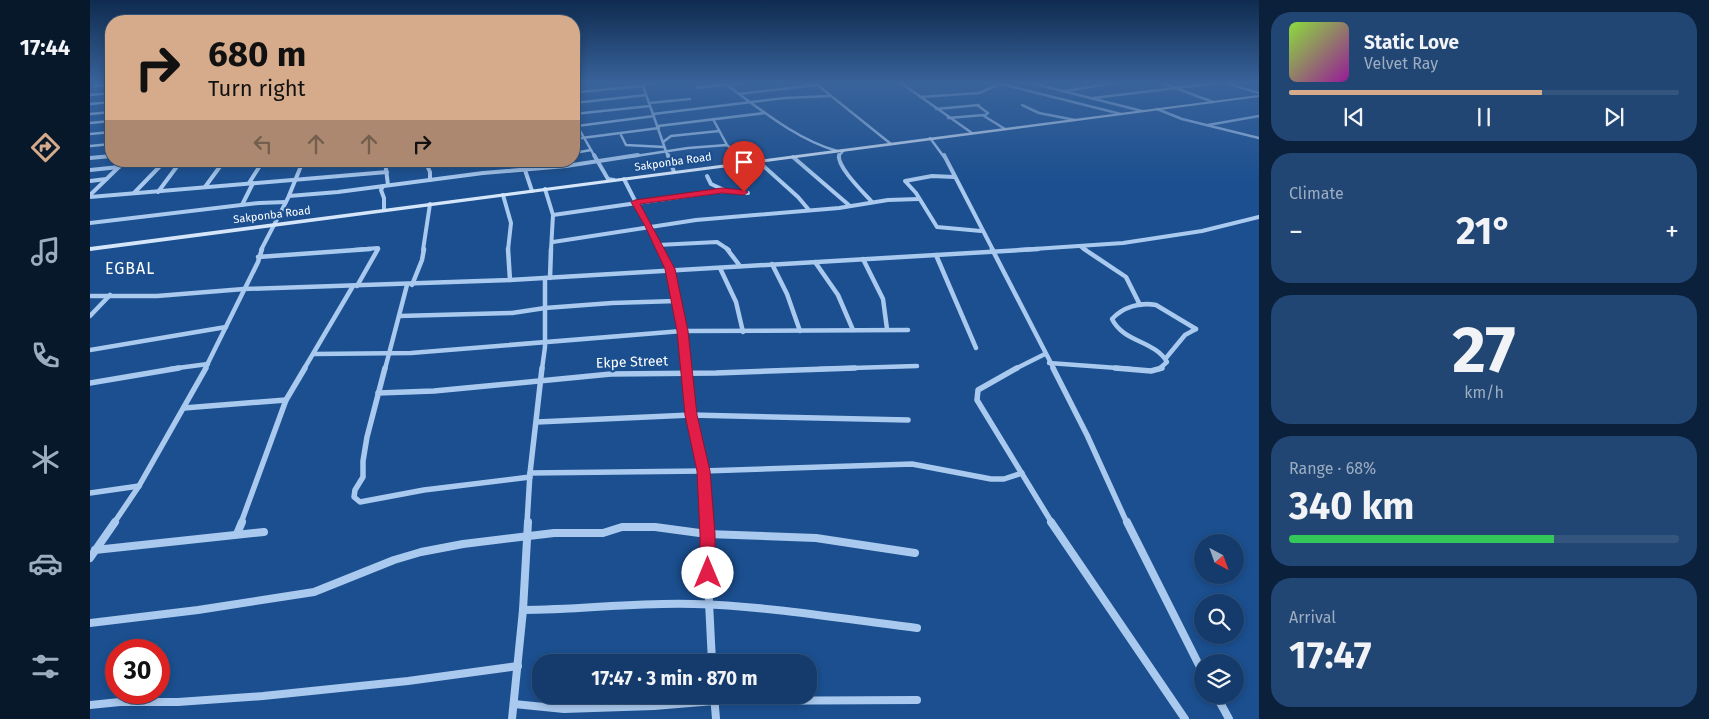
<!DOCTYPE html>
<html lang="en">
<head>
<meta charset="utf-8">
<style>
	:root { --surface:#143b6b; --page:#214673; --text:#f1f3f6; --muted:#9dadc1; --line:#33557e; --accent:#d6ab8b }
	body { margin:0; font-family:"Fira Sans",sans-serif; background:var(--page); color:var(--text); height:100vh; display:flex; flex-direction:column; font-size:19px; white-space:nowrap }
	* { box-sizing:border-box; margin:0 }
	p { font-size:16px; color:var(--muted) }
	.icon { flex:none; width:28px; height:28px; fill:none; stroke:currentColor; stroke-width:2; stroke-linecap:round; stroke-linejoin:round }
	.map { position:relative; flex:1; overflow:hidden }
	.drawer { display:flex; flex-direction:column; gap:12px; padding:12px; background:#0b203b; width:450px }
	.drawer>* { flex:none }
	.guide { position:absolute; left:15px; top:15px; width:475px; height:152px; border-radius:20px; box-shadow:0 2px 8px #0003,0 0 0 1px var(--line); background:#d6ab8b; color:#111; overflow:hidden }
	.needle { width:32px; rotate:139deg }
	.fabs { position:absolute; left:1104px; top:534px; display:grid; gap:10px }
	.fabs a { display:grid; place-items:center; width:50px; height:50px; border-radius:50%; background:var(--surface); box-shadow:0 2px 8px #0003,0 0 0 1px var(--line); font-size:25px }
	.speed { position:absolute; left:15px; top:639px; display:flex; gap:10px; font-size:25px; font-weight:700; text-align:center }
	.speed>* { display:grid; place-content:center; width:65px; height:65px; border-radius:50%; background:var(--surface); box-shadow:0 2px 8px #0003,0 0 0 1px var(--line); line-height:1 }
	.speed .limit { border:8px solid #d22; background:#fff; color:#111 }
	.pin { position:absolute; display:grid; place-items:center; width:42px; height:42px; color:#fff; margin:-51px -21px; border-radius:50% 50% 50% 0; rotate:-45deg; box-shadow:0 0 5px #0007 }
	.pin .icon { rotate:45deg }
	.me { position:absolute; width:55px; margin:-28px; rotate:0deg; stroke-linejoin:round; filter:drop-shadow(0 0 4px #0008) }
	.turn { display:flex; align-items:center; gap:18px; height:105px; padding:0 20px; font-size:22px }
	.turn .icon { width:65px; height:65px; stroke-width:2.5 }
	.turn b { display:block; font-size:35px; line-height:42px }
	.lanes { display:flex; align-items:center; height:48px; padding:0 20px; background:#0003; justify-content:center; gap:25px; direction:ltr }
	.lanes .off { opacity:.35 }
	.big { font-size:38px; font-weight:700; line-height:1.1 }
	.drawer .widget { flex:1; display:flex; flex-direction:column; justify-content:center; gap:8px; min-width:0; padding:0 18px; border-radius:20px; background:var(--page) }
	.drawer .dial { align-items:center; gap:0 }
	.dial b { font-size:65px; line-height:1 }
	.song { display:flex; align-items:center; gap:15px }
	.cover { width:60px; height:60px; border-radius:8px; background:linear-gradient(135deg,hsl(90 70% 55%),hsl(300 70% 35%)) }
	.played { height:5px; border-radius:2px; background:linear-gradient(90deg,var(--accent) 65%,var(--line) 65%) }
	.keys { display:flex; justify-content:space-around; direction:ltr }
	.heat { display:flex; justify-content:space-between; align-items:center; font-size:28px; direction:ltr }
	.charge { height:8px; border-radius:4px; background:linear-gradient(90deg,#34c759 68%,var(--line) 0) }
	.trip { position:absolute; left:442px; top:654px; width:285px; height:50px; border-radius:20px; background:var(--surface); box-shadow:0 2px 8px #0003,0 0 0 1px var(--line); font-weight:700; line-height:50px; text-align:center }
	main { display:flex; flex:1; min-height:0 }
	.tabs { display:flex; flex-direction:column; width:90px; justify-content:space-around; align-items:center; background:#08182b; color:var(--muted) }
	.tabs .icon { width:35px; height:35px }
	.tabs .selected { color:var(--accent) }
	.tabs b { font-size:22px; color:var(--text) }
	.map>svg:first-child { display:block }
	.lines { fill:none; stroke-linecap:round; stroke-linejoin:round }
	.street-far4 { stroke:#a9c9ee; stroke-width:2.5 }
	.street-far3 { stroke:#a9c9ee; stroke-width:4 }
	.street-far2 { stroke:#a9c9ee; stroke-width:4.5 }
	.street-far1 { stroke:#a9c9ee; stroke-width:5.5 }
	.street { stroke:#a9c9ee; stroke-width:8 }
	.secondary { fill:#d6e6fa; fill-rule:evenodd }
	.route { fill:#e11d48; stroke:#92132f }
	.labels { text-anchor:middle; dominant-baseline:central; stroke-width:4.5; stroke-linejoin:round; paint-order:stroke }
	.far-street-label { font-size:11px; fill:#fff; stroke:#1b4f8f }
	.street-label { font-size:14px; fill:#fff; stroke:#1b4f8f }
	.quarter-label { font-size:16px; letter-spacing:1px; fill:#fff; stroke:#1b4f8f }
</style>
</head>
<body>
<main>
<nav class="tabs">
<b>17:44</b>
<svg class="icon selected" aria-label="directions" viewBox="0 0 24 24"><path d="M12 3l9 9-9 9-9-9zM9 14v-3h6M13 9l2 2-2 2"/></svg>
<svg class="icon" aria-label="music" viewBox="0 0 24 24"><path d="M9 18V5l10-2v13"/><circle cx="6" cy="18" r="3"/><circle cx="16" cy="16" r="3"/></svg>
<svg class="icon" aria-label="phone" viewBox="0 0 24 24"><path d="M5 4h4l2 5-3 2q2 4 5 5l2-3 5 2v4C11 20 4 13 5 4z"/></svg>
<svg class="icon" aria-label="climate" viewBox="0 0 24 24"><path d="M12 3v18M4 7l16 10M4 17L20 7"/></svg>
<svg class="icon" aria-label="car" viewBox="0 0 24 24"><path d="M5 17H2v-5l4-1 3-4h7l3 4 3 1v5h-3M9 17h6M6 11h13"/><circle cx="7" cy="17" r="2"/><circle cx="17" cy="17" r="2"/></svg>
<svg class="icon" aria-label="filters" viewBox="0 0 24 24"><path d="M4 7h16M4 17h16"/><circle cx="9" cy="7" r="2"/><circle cx="15" cy="17" r="2"/></svg>
</nav>
<div class="map">
<svg width="1169" height="719" viewBox="0 0 1169 719">
	<rect width="100%" height="100%" fill="#1b4f8f"/>
	<g class="lines">
		<!-- street-far4 -->
		<g class="street-far4">
			<polyline points="552,83 578,157"/>
			<path d="M634,83C669,108 705,139 747,151"/>
			<polyline points="725,83 801,144"/>
			<polyline points="811,83 882,133"/>
			<polyline points="907,83 1031,114"/>
			<polyline points="941,83 1052,111"/>
			<polyline points="1072,83 1123,102"/>
			<polyline points="1136,83 1169,93"/>
			<polyline points="553,85 563,83"/>
			<polyline points="5,86 21,85"/>
			<polyline points="487,87 486,91 488,92 553,86"/>
			<polyline points="606,88 650,83"/>
			<polyline points="976,91 1022,83"/>
			<polyline points="649,94 726,85"/>
			<polyline points="0,95 21,93"/>
			<polyline points="830,97 889,93 910,84"/>
			<polyline points="1003,98 1128,83"/>
			<polyline points="484,103 556,95"/>
			<polyline points="559,103 600,99"/>
			<polyline points="0,104 21,102"/>
			<polyline points="887,105 898,113 894,116 915,129"/>
			<polyline points="932,105 949,113 985,120"/>
			<polyline points="846,109 889,105"/>
			<polyline points="1067,109 1092,119 1169,138"/>
			<polyline points="0,114 21,112"/>
			<polyline points="484,114 560,106"/>
			<polyline points="563,114 694,98 739,96"/>
			<polyline points="858,118 894,115"/>
			<polyline points="623,119 637,145"/>
			<polyline points="484,120 505,157"/>
			<polyline points="0,123 21,121"/>
			<polyline points="1118,125 1169,116"/>
			<polyline points="487,126 564,116"/>
			<polyline points="568,126 675,113"/>
			<polyline points="0,134 21,132"/>
			<polyline points="531,135 536,145 574,147"/>
			<polyline points="840,138 854,157"/>
			<polyline points="484,139 569,128"/>
			<polyline points="573,142 581,136 629,131"/>
			<polyline points="0,146 21,144"/>
			<polyline points="484,153 501,150"/>
			<polyline points="14,157 21,156"/>
			<polyline points="539,157 598,148 637,145 644,151 647,157"/>
			<polyline points="748,157 754,150"/>
		</g>
		<!-- street-far3 -->
		<g class="street-far3">
			<polyline points="504,155 518,179 524,180"/>
			<polyline points="578,155 584,172"/>
			<polyline points="646,155 650,164"/>
			<path d="M749,155C747,167 773,192 782,202"/>
			<polyline points="854,155 903,250"/>
			<polyline points="703,157 760,206"/>
			<polyline points="0,158 21,156"/>
			<polyline points="295,161 298,185"/>
			<polyline points="335,161 340,172 340,180"/>
			<polyline points="432,161 442,191"/>
			<polyline points="668,161 708,197 719,210"/>
			<polyline points="0,170 29,167"/>
			<polyline points="617,176 621,184 634,190"/>
			<polyline points="865,177 842,176 815,181 826,193 847,227 891,231"/>
			<polyline points="534,179 570,250"/>
			<polyline points="0,181 16,179"/>
			<polyline points="159,183 173,161"/>
			<polyline points="293,186 291,190 294,198 294,210"/>
			<polyline points="115,187 134,161"/>
			<polyline points="455,189 463,215 461,250"/>
			<polyline points="68,192 91,161"/>
			<polyline points="44,193 75,161"/>
			<polyline points="0,195 35,161"/>
			<polyline points="413,195 421,223 418,250"/>
			<polyline points="199,196 248,192 393,173 476,166 548,155"/>
			<polyline points="0,197 297,172"/>
			<polyline points="152,205 163,183"/>
			<polyline points="463,215 631,191 658,193"/>
			<polyline points="0,223 169,203 196,202"/>
			<polyline points="463,242 606,220 749,208 798,200 829,199"/>
			<polyline points="568,245 627,242 639,250"/>
			<polyline points="990,246 996,250"/>
			<polyline points="171,250 198,198 213,161"/>
			<polyline points="263,250 288,248 287,250"/>
			<polyline points="333,250 340,204"/>
			<polyline points="929,250 1033,243 1112,231 1169,217"/>
		</g>
		<!-- street-far2 -->
		<g class="street-far2">
			<polyline points="418,249 420,280"/>
			<polyline points="570,249 580,269 592,331 596,369"/>
			<polyline points="637,249 650,266"/>
			<polyline points="902,249 964,369"/>
			<polyline points="994,249 1036,277 1050,305"/>
			<polyline points="846,255 886,348"/>
			<polyline points="168,257 280,249"/>
			<polyline points="773,259 793,299 797,329"/>
			<polyline points="725,262 748,295 763,330"/>
			<polyline points="682,264 697,294 710,331"/>
			<polyline points="630,268 646,302 653,332"/>
			<polyline points="460,278 461,249"/>
			<polyline points="322,285 332,260 334,249"/>
			<polyline points="267,286 288,249"/>
			<polyline points="0,296 67,296 154,289 420,280 948,249"/>
			<polyline points="0,316 20,295"/>
			<polyline points="309,316 422,313 455,308 522,303 586,301"/>
			<polyline points="0,350 136,327"/>
			<polyline points="224,354 321,353 592,331 818,330"/>
			<polyline points="1076,358 1095,335 1106,329"/>
			<polyline points="959,363 1041,369"/>
			<polyline points="80,369 118,364"/>
			<polyline points="115,369 168,262 172,249"/>
			<polyline points="214,369 263,286"/>
			<polyline points="295,369 317,285"/>
			<polyline points="452,369 455,347 455,278"/>
			<polyline points="729,369 827,366"/>
			<polyline points="925,369 955,354"/>
			<path d="M1069,369L1077,362C1064,340 1034,343 1022,319C1033,307 1050,302 1066,305L1106,329"/>
		</g>
		<!-- street-far1 -->
		<g class="street-far1">
			<polyline points="295,368 277,437 273,461 273,477 265,490 264,497 270,502 334,490 440,477"/>
			<polyline points="596,368 601,415 613,471 615,523"/>
			<polyline points="927,368 888,390 887,400 962,523"/>
			<polyline points="963,368 997,435 1037,523"/>
			<polyline points="1025,368 1061,371 1072,368"/>
			<polyline points="0,383 89,368"/>
			<polyline points="288,393 344,391 521,374 626,373 765,368"/>
			<polyline points="94,408 196,400"/>
			<polyline points="447,422 601,415 818,420"/>
			<polyline points="440,473 613,471 822,464 901,479 914,479 932,473"/>
			<polyline points="0,493 49,486"/>
			<polyline points="24,523 49,486 116,368"/>
			<polyline points="151,523 196,400 215,368"/>
			<polyline points="437,523 440,473 452,368"/>
		</g>
		<!-- street -->
		<g class="street">
			<polyline points="615,522 622,662"/>
			<polyline points="961,522 1095,719"/>
			<polyline points="1037,522 1112,671"/>
			<polyline points="147,534 152,522"/>
			<polyline points="5,550 174,532"/>
			<polyline points="0,558 25,522"/>
			<path d="M433,610C490,610 547,602 604,604C679,606 753,619 827,628"/>
			<polyline points="0,623 108,610 224,592 304,560 331,552 373,544 464,533 513,533 532,527 565,527 617,534 726,538 825,553"/>
			<polyline points="624,695 626,719"/>
			<polyline points="1126,695 1139,719"/>
			<polyline points="424,704 474,709 564,706 624,701 827,700"/>
			<polyline points="0,705 30,702 88,702 173,696 318,681 428,666"/>
			<polyline points="422,719 433,610 438,522"/>
		</g>
		<!-- secondary -->
		<polygon class="secondary" points="1169,95 1169,97 0,251 0,247"/>
	</g>
	<!-- sky -->
	<linearGradient id="sky" x2="0" y2="1"><stop stop-color="#0f2b4f"/><stop offset="0.45" stop-color="#39639b"/><stop offset="1" stop-color="#39639b" stop-opacity="0"/></linearGradient>
	<rect width="1169" height="184" fill="url(#sky)"/>
	<!-- route -->
	<polygon class="route" points="632,188 654,190 658,192 654,195 632,193 550,204 585,269 598,331 607,415 620,471 625,534 625,573 623,578 618,580 612,578 610,573 610,534 607,471 595,415 587,331 575,269 555,226 541,202 545,200"/>
	<g class="labels">
		<!-- far-street labels -->
		<g class="far-street-label">
			<text transform="translate(583 162) rotate(-8)">Sakponba Road</text>
			<text transform="translate(182 215) rotate(-7)">Sakponba Road</text>
		</g>
		<!-- street labels -->
		<g class="street-label">
			<text transform="translate(542 362) rotate(-2)">Ekpe Street</text>
		</g>
		<!-- quarter labels -->
		<g class="quarter-label">
			<text x="40" y="268">EGBAL</text>
		</g>
	</g>
</svg>
<div class="fabs">
<a><svg class="needle" viewBox="-14 -14 28 28"><path d="M0-13l5 13h-10z" fill="#e53935"/><path d="M0 13l5-13h-10z" fill="#9dadc1"/></svg></a>
<a><svg class="icon" aria-label="search" viewBox="0 0 24 24"><circle cx="10" cy="10" r="6"/><path d="M15 15l6 6"/></svg></a>
<a><svg class="icon" aria-label="layers" viewBox="0 0 24 24"><path d="M12 4l9 5-9 5-9-5zM3 14l9 5 9-5"/></svg></a>
</div>
<div class="speed"><div class="limit">30</div></div>
<div class="pin" style="left:654px;top:192px;background:#d93025"><svg class="icon" aria-label="arrive" viewBox="0 0 24 24"><path d="M6 21V4h12l-3 4 3 4H6"/></svg></div>
<svg class="me" style="left:618px;top:573px" viewBox="-20 -20 40 40"><circle r="19" fill="#fff"/><path d="M0-13L10 11 0 6-10 11z" fill="#e11d48"/></svg>
<div class="trip">17:47 · 3 min · 870 m</div>
<div class="guide">
<div class="turn"><svg class="icon" aria-label="right" viewBox="0 0 24 24"><path d="M7 20v-9h11M14 6l5 5-5 5"/></svg><div><b>680 m</b>Turn right</div></div>
<div class="lanes"><svg class="icon off" aria-label="left" viewBox="0 0 24 24"><path d="M17 20v-9H6M10 6l-5 5 5 5"/></svg><svg class="icon off" aria-label="ahead" viewBox="0 0 24 24"><path d="M12 20V5M6 11l6-6 6 6"/></svg><svg class="icon off" aria-label="ahead" viewBox="0 0 24 24"><path d="M12 20V5M6 11l6-6 6 6"/></svg><svg class="icon" aria-label="right" viewBox="0 0 24 24"><path d="M7 20v-9h11M14 6l5 5-5 5"/></svg></div>
</div>
</div>
<section class="drawer">
<div class="widget">
<div class="song"><i class="cover"></i><div><b>Static Love</b><p>Velvet Ray</p></div></div>
<div class="played"></div>
<div class="keys"><svg class="icon" aria-label="previous" viewBox="0 0 24 24"><path d="M18 5L8 12l10 7zM5 5v14"/></svg><svg class="icon" aria-label="pause" viewBox="0 0 24 24"><path d="M8 5v14M16 5v14"/></svg><svg class="icon" aria-label="next" viewBox="0 0 24 24"><path d="M6 5l10 7-10 7zM19 5v14"/></svg></div>
</div>
<div class="widget"><p>Climate</p>
<div class="heat"><a>−</a><b class="big">21°</b><a>+</a></div>
</div>
<div class="widget dial"><b>27</b><p>km/h</p></div>
<div class="widget"><p>Range · 68%</p><b class="big">340 km</b><div class="charge"></div></div>
<div class="widget"><p>Arrival</p><b class="big">17:47</b></div>
</section>
</main>
</body>
</html>
